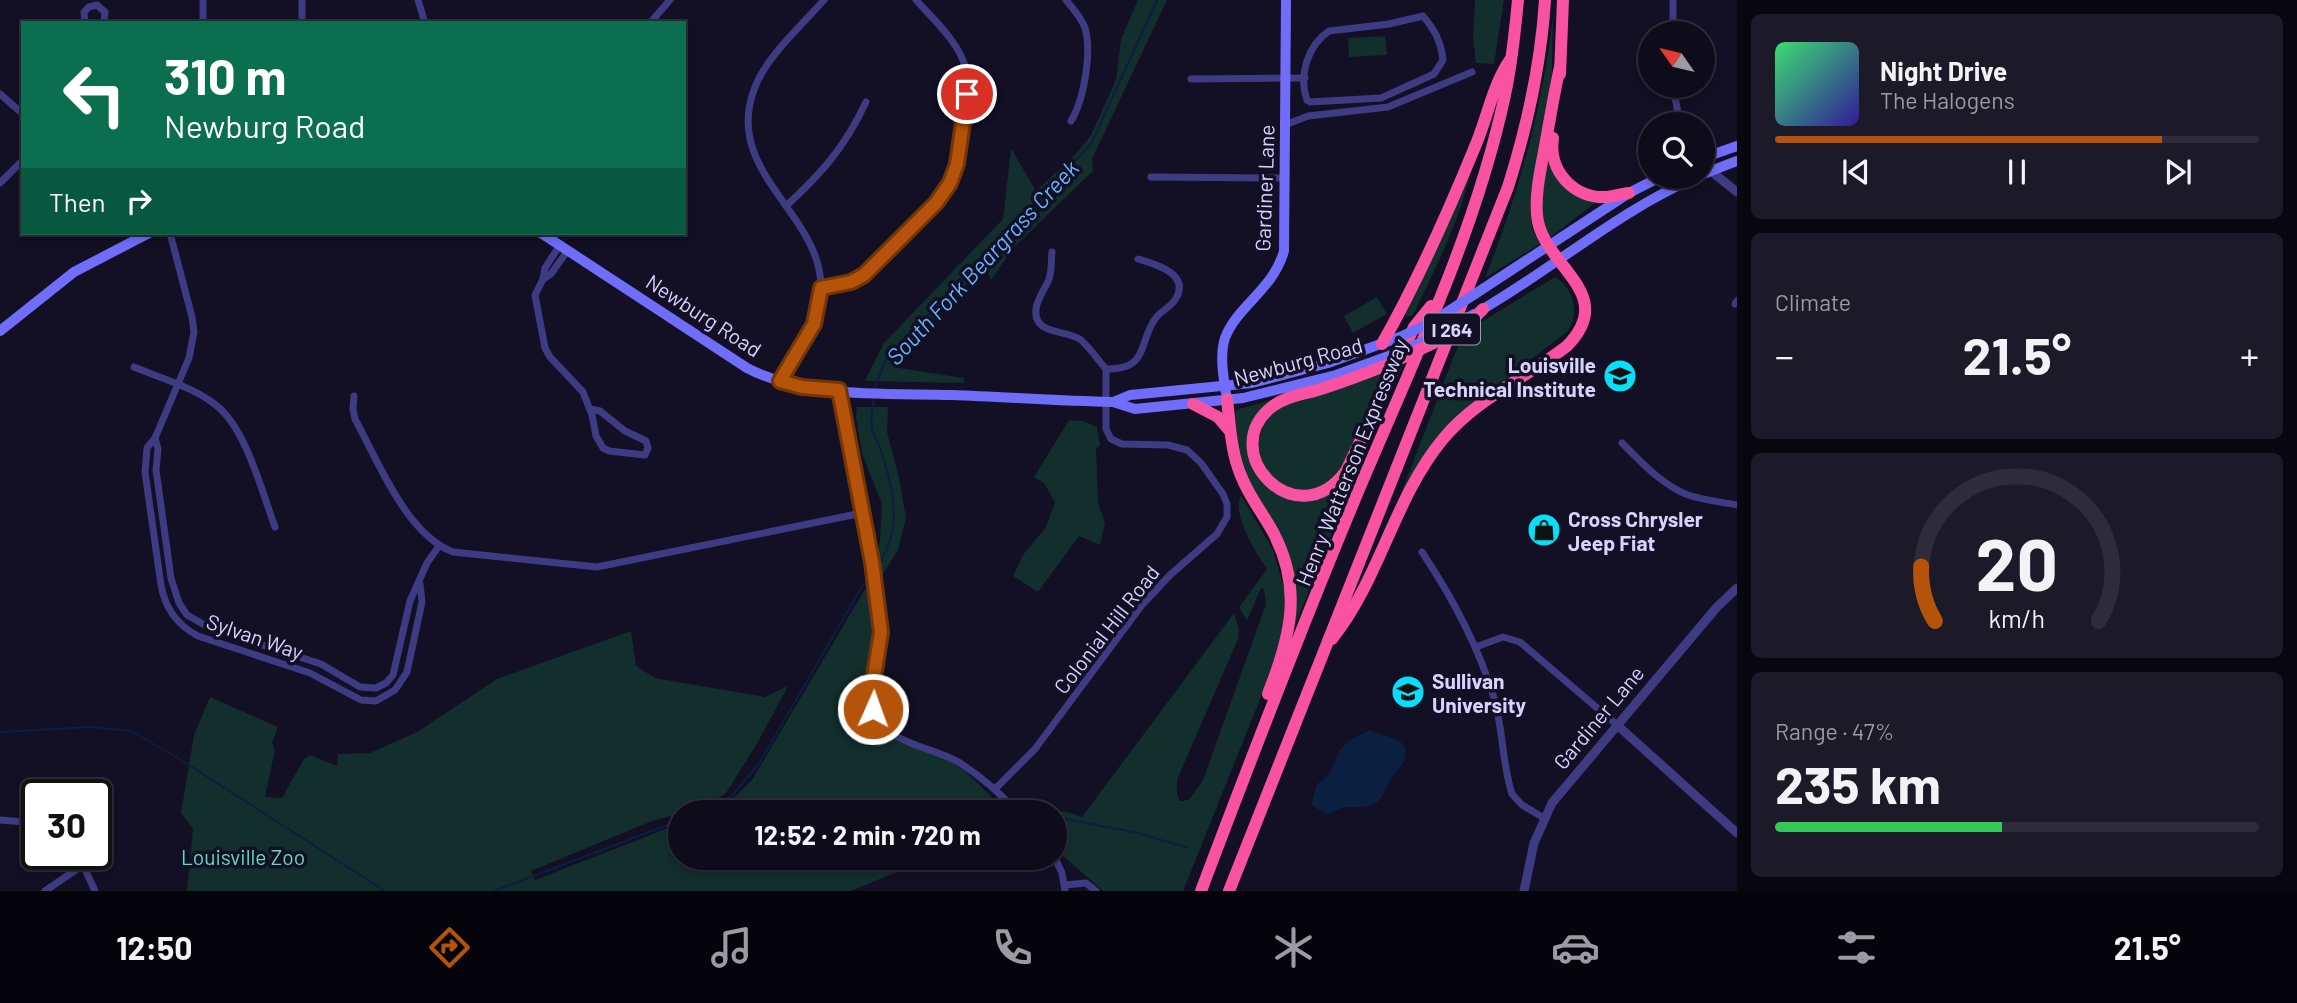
<!DOCTYPE html>
<html lang="en">
<head>
<meta charset="utf-8">
<style>
	:root { --surface:#0e0b1b; --page:#1c1928; --text:#f1f3f6; --muted:#9b9ba3; --line:#2e2b3a; --accent:#b45309 }
	body { margin:0; font-family:Barlow,sans-serif; background:var(--page); color:var(--text); height:100vh; display:flex; flex-direction:column; font-size:26px; white-space:nowrap }
	* { box-sizing:border-box; margin:0 }
	p { font-size:23px; color:var(--muted) }
	.icon { flex:none; width:38px; height:38px; fill:none; stroke:currentColor; stroke-width:2; stroke-linecap:round; stroke-linejoin:round }
	.map { position:relative; flex:1; overflow:hidden }
	.drawer { display:flex; flex-direction:column; gap:14px; padding:14px; background:#08060f; width:560px }
	.drawer>* { flex:none }
	.banner { position:absolute; left:21px; top:21px; width:665px; height:214px; border-radius:0px; box-shadow:0 4px 10px #0003,0 0 0 2px var(--line); background:#0b6e4f; color:#fff; overflow:hidden }
	.needle { width:46px; rotate:304deg }
	.fabs { position:absolute; left:1638px; top:21px; display:grid; gap:14px }
	.fabs a { display:grid; place-items:center; width:77px; height:77px; border-radius:50%; background:var(--surface); box-shadow:0 4px 10px #0003,0 0 0 2px var(--line); font-size:35px }
	.speed { position:absolute; left:21px; top:779px; display:flex; gap:14px; font-size:35px; font-weight:700; text-align:center }
	.speed>* { display:grid; place-content:center; width:91px; height:91px; border-radius:50%; background:var(--surface); box-shadow:0 4px 10px #0003,0 0 0 2px var(--line); line-height:1 }
	.speed .limit { border:4px solid #111; border-radius:10px; background:#fff; color:#111 }
	.pin { position:absolute; display:grid; place-items:center; width:60px; height:60px; color:#fff; margin:-30px; border:4px solid #fff; border-radius:50%; box-shadow:0 2px 7px #0007 }
	.me { position:absolute; width:77px; margin:-38px; rotate:2deg; stroke-linejoin:round; filter:drop-shadow(0 0 5px #0008) }
	.turn { display:flex; align-items:center; gap:24px; height:147px; padding:0 28px; font-size:32px }
	.turn .icon { width:91px; height:91px; stroke-width:2.5 }
	.turn b { display:block; font-size:49px; line-height:60px }
	.then { display:flex; align-items:center; height:66px; padding:0 28px; background:#0003; gap:14px; font-size:26px }
	.big { font-size:52px; font-weight:700; line-height:1.1 }
	.drawer .widget { flex:1; display:flex; flex-direction:column; justify-content:center; gap:10px; min-width:0; padding:0 24px; border-radius:10px; background:var(--page) }
	.drawer .dial { align-items:center; gap:0 }
	.dial svg { height:182px; overflow:visible; fill:none; stroke:var(--line); stroke-width:7; stroke-linecap:round; text-anchor:middle }
	.dial text { fill:var(--text); stroke:none }
	.song { display:flex; align-items:center; gap:21px }
	.cover { width:84px; height:84px; border-radius:10px; background:linear-gradient(135deg,hsl(140 70% 55%),hsl(250 70% 35%)) }
	.played { height:7px; border-radius:4px; background:linear-gradient(90deg,var(--accent) 80%,var(--line) 80%) }
	.keys { display:flex; justify-content:space-around; direction:ltr }
	.heat { display:flex; justify-content:space-between; align-items:center; font-size:38px; direction:ltr }
	.charge { height:10px; border-radius:5px; background:linear-gradient(90deg,#34c759 47%,var(--line) 0) }
	.trip { position:absolute; left:668px; top:800px; width:399px; height:70px; border-radius:35px; background:var(--surface); box-shadow:0 4px 10px #0003,0 0 0 2px var(--line); font-weight:700; line-height:70px; text-align:center }
	.tabs { display:flex; height:112px; justify-content:space-around; align-items:center; background:#06040b; color:var(--muted) }
	.tabs .icon { width:49px; height:49px }
	.tabs .selected { color:var(--accent) }
	.tabs b { font-size:32px; color:var(--text) }
	main { display:flex; flex:1; min-height:0 }
	.map>svg:first-child { display:block }
	.green { fill:#122e2d }
	.water { fill:#0b1f41 }
	.lines { fill:none; stroke-linecap:round; stroke-linejoin:round }
	.stream { stroke:#0b1f41; stroke-width:2 }
	.minor { stroke:#3e3b82; stroke-width:7 }
	.tertiary { stroke:#3e3b82; stroke-width:9 }
	.secondary { stroke:#706dfb; stroke-width:10 }
	.motorway { stroke:#fa52a3; stroke-width:12 }
	.secondary-bridge { stroke:#706dfb; stroke-width:10 }
	.motorway-bridge { stroke:#fa52a3; stroke-width:12 }
	.route-casing { stroke:#753606; stroke-width:18 }
	.route { stroke:#b45309; stroke-width:12 }
	.labels { text-anchor:middle; dominant-baseline:central; stroke-width:7; stroke-linejoin:round; paint-order:stroke }
	.shield { fill:#130f24; stroke:#9d98bd; stroke-width:2 }
	.shield-label { font-size:19px; font-weight:bold; fill:#d8d3fe }
	.street-label { font-size:21px; fill:#d8d3fe; stroke:#130f24 }
	.poi-label { font-size:21px; font-weight:bold; fill:#d8d3fe; stroke:#130f24; text-anchor:start }
	.park-label { font-size:21px; fill:#61dcbd; stroke:#130f24 }
	.water-label { font-size:23px; font-style:italic; fill:#64b6fb; stroke:#130f24 }
</style>
</head>
<body>
<main>
<div class="map">
<svg width="1737" height="891" viewBox="0 0 1737 891">
	<rect width="100%" height="100%" fill="#130f24"/>
	<!-- green -->
	<g class="green">
		<polygon points="1138,0 1167,0 1092,159 1093,171 1014,247 991,280 987,271 977,272 898,362 899,368 964,378 964,383 865,381 884,343 1003,219 1011,148 1036,191 1076,154 1091,135 1116,80 1121,39"/>
		<polygon points="1475,0 1504,0 1494,64 1476,63 1473,37"/>
		<path d="M1553,15L1552,72L1530,210L1532,228L1540,244L1485,278C1519,192 1543,107 1553,15Z"/>
		<polygon points="1385,36 1387,55 1349,57 1348,38"/>
		<polygon points="1548,161 1598,201 1549,238 1540,207"/>
		<path d="M1472,166C1461,219 1436,267 1413,315L1407,317L1405,313Z"/>
		<path d="M1555,277C1574,289 1580,311 1568,331L1473,404L1391,519L1463,333Z"/>
		<polygon points="1377,297 1387,314 1353,333 1344,316"/>
		<polygon points="1386,371 1343,468 1331,482 1307,491 1286,487 1264,469 1258,446 1263,424 1282,405"/>
		<polygon points="1275,399 1253,428 1270,488 1329,493 1348,476 1366,439 1368,440 1295,626 1295,598 1246,473 1239,452 1235,415 1236,410"/>
		<polygon points="857,407 888,407 887,432 899,477 906,518 898,550 879,580 876,558 880,541 882,504 862,454 856,417"/>
		<polygon points="1069,420 1083,421 1097,427 1100,445 1096,449 1098,503 1105,523 1100,545 1079,536 1038,592 1013,576 1023,555 1046,527 1055,502 1044,483 1034,477"/>
		<path d="M1241,495L1273,550L1285,591L1284,626L1269,677L1183,891H1103L1055,849V812H1026L1024,810L1068,812L1082,817L1234,613L1239,630L1238,639L1177,780V793L1180,801L1189,800L1203,780L1266,604L1264,589L1261,588L1247,621L1239,607L1267,569C1256,553 1231,514 1241,495Z"/>
		<path d="M868,584C873,610 877,637 873,664C871,676 865,688 867,700C873,746 913,743 947,759C965,768 992,798 1007,812H714L723,809L752,780Z"/>
		<polygon points="631,631 636,666 655,678 765,697 788,686 758,742 726,793 704,807 652,821 531,871 535,880 681,823 681,858 930,858 851,891 187,891 193,829 181,813 194,735 210,697 278,727 272,743 275,750 265,797 282,798 304,759 310,755 337,766 338,754 370,753 417,732 497,679"/>
	</g>
	<!-- water -->
	<polygon class="water" points="1370,730 1400,741 1405,747 1405,760 1388,782 1382,797 1377,803 1365,807 1344,807 1327,815 1311,805 1317,784 1329,775 1340,749 1352,739"/>
	<g class="lines">
		<!-- stream -->
		<g class="stream">
			<polyline points="875,391 877,381 886,360 1091,144 1157,0"/>
			<path d="M874,396C873,407 870,419 872,429C873,435 877,440 879,445C894,489 905,531 874,571"/>
			<polyline points="0,732 92,727 131,731 178,758 385,891"/>
			<polyline points="728,800 744,809 888,805 967,801 988,806 1000,806"/>
			<polyline points="706,812 732,796 760,762 860,590 871,576"/>
			<polyline points="1055,817 1138,833 1188,848"/>
			<polyline points="494,891 681,820"/>
		</g>
		<!-- minor -->
		<g class="minor">
			<polyline points="203,0 203,23"/>
			<polyline points="302,0 302,23"/>
			<polyline points="418,0 425,23"/>
			<path d="M1066,0C1073,9 1081,17 1085,28C1092,52 1084,100 1071,121"/>
			<path d="M1423,16C1435,30 1441,42 1443,60L1434,74L1381,98L1310,102L1307,100C1298,76 1308,45 1329,31L1389,24Z"/>
			<polyline points="85,23 84,12 89,7 97,5 105,12 104,23"/>
			<polyline points="650,23 670,0"/>
			<polyline points="1673,33 1673,0"/>
			<polyline points="1191,79 1305,78"/>
			<polyline points="1673,86 1680,124"/>
			<polyline points="0,94 23,114"/>
			<polyline points="1285,125 1308,116 1388,107 1472,72"/>
			<polyline points="1151,177 1285,178"/>
			<polyline points="0,183 23,160"/>
			<path d="M786,206C822,173 845,147 866,102"/>
			<path d="M170,233L192,317L194,332L189,358L155,438L147,448L146,461L145,472L161,585C165,608 177,625 198,636L310,673L361,700L376,701L395,690L407,672L422,602L420,584"/>
			<polyline points="560,245 545,268 543,279 535,295 545,348 550,357 583,392 592,415 596,436 603,448 609,451 645,455 648,448 646,441 625,431 600,411 590,409"/>
			<polyline points="543,279 551,274 568,250"/>
			<path d="M821,288C834,287 846,285 857,279C877,268 939,204 950,184C961,164 971,90 966,69C959,42 934,20 916,0"/>
			<polyline points="1735,304 1737,301"/>
			<path d="M134,367C160,378 194,387 217,406C246,429 262,492 275,527"/>
			<path d="M1106,369C1149,370 1138,343 1155,319C1160,311 1170,308 1175,300C1192,274 1155,264 1138,259"/>
			<path d="M780,381C794,359 811,337 818,311C842,220 718,180 755,87C767,56 802,25 824,0"/>
			<path d="M839,390L880,615C882,644 868,672 871,701C876,744 931,745 960,763C982,777 1000,793 1017,812"/>
			<path d="M354,396L353,409L355,419C378,461 406,534 453,552L597,567L862,513"/>
			<polyline points="155,438 158,449 156,470 171,578 179,603 187,615 210,628 321,664 360,687 376,688 386,683 393,675 410,601 427,563 439,546"/>
			<path d="M1622,443C1641,462 1662,485 1688,495C1703,500 1721,502 1737,505"/>
			<path d="M1422,552C1452,597 1478,645 1494,698C1503,729 1502,763 1512,794L1522,805L1544,818"/>
			<polyline points="1476,647 1503,637 1520,642 1617,725"/>
			<path d="M996,788L1035,749L1142,605L1170,575L1217,534L1227,517V504L1223,494L1201,463L1187,450L1168,445L1122,444L1111,439L1106,429V369C1098,360 1090,348 1081,340C1067,329 1033,336 1036,309C1037,299 1045,289 1049,279C1052,271 1051,261 1052,252"/>
			<polyline points="0,820 37,823"/>
			<polyline points="78,854 95,891"/>
			<polyline points="1055,858 1062,873 1065,891"/>
			<polyline points="1065,885 1086,883 1096,891"/>
			<polyline points="45,891 83,865"/>
		</g>
		<!-- tertiary -->
		<g class="tertiary">
			<polyline points="1703,165 1737,192"/>
			<polyline points="1617,725 1737,833"/>
			<polyline points="1524,891 1534,843 1552,803 1717,607 1737,588"/>
		</g>
		<!-- secondary -->
		<g class="secondary">
			<polyline points="1703,158 1737,146"/>
			<polyline points="1703,174 1737,161"/>
			<path d="M541,233L747,368C806,399 886,393 952,395C1006,397 1059,401 1113,402L1135,409L1243,398L1336,375L1397,353"/>
			<polyline points="1475,294 1629,193 1660,177"/>
			<path d="M1483,309C1555,267 1620,210 1697,177"/>
			<polyline points="0,331 74,272 149,233"/>
			<path d="M1227,399C1224,381 1219,356 1225,338C1237,306 1273,290 1284,251L1286,0"/>
			<polyline points="1113,402 1130,395 1252,383 1328,363 1400,337"/>
		</g>
		<!-- motorway -->
		<g class="motorway">
			<polyline points="1560,74 1563,0"/>
			<path d="M1553,138C1548,170 1573,199 1607,197C1614,196 1622,194 1629,193"/>
			<path d="M1382,344C1417,282 1447,215 1474,149C1487,120 1492,86 1510,60"/>
			<path d="M1389,364C1367,373 1346,381 1324,388C1307,394 1288,395 1273,406C1214,450 1296,539 1346,471L1414,327L1431,306"/>
			<path d="M1227,399C1230,425 1231,454 1242,478C1250,498 1264,515 1274,534C1303,590 1290,638 1268,694"/>
			<polyline points="1193,404 1218,417 1230,431"/>
			<path d="M1332,639C1380,579 1394,498 1443,439C1476,399 1526,378 1567,346C1620,292 1541,266 1537,215C1535,193 1541,168 1545,146C1550,119 1554,93 1560,67"/>
			<path d="M1201,891C1252,756 1304,620 1360,487C1414,359 1476,231 1505,95C1512,63 1515,32 1518,0"/>
			<path d="M1229,891L1508,187C1527,127 1541,63 1545,0"/>
		</g>
		<!-- secondary-bridge -->
		<g class="secondary-bridge">
			<polyline points="1400,337 1430,323 1475,294"/>
			<polyline points="1397,353 1431,338 1474,314"/>
		</g>
		<!-- motorway-bridge -->
		<polyline class="motorway-bridge" points="1389,364 1463,329 1483,309"/>
	</g>
	<g class="lines">
		<defs>
			<polyline id="route" points="873,709 871,696 881,632 872,562 839,390 802,387 780,381 814,324 821,288 851,282 864,275 936,203 950,183 957,164 967,94"/>
		</defs>
		<!-- route casing -->
		<use href="#route" class="route-casing"/>
		<!-- route -->
		<use href="#route" class="route"/>
	</g>
	<!-- icons -->
	<defs>
		<symbol id="school-disc" viewBox="-11 -11 22 22"><circle r="9.5" fill="#06dff7" stroke="#130f24"/><path d="M0-5L7-2L0 1L-7-2ZM-4 1L0 2.5L4 1V4Q0 6-4 4Z" fill="#111"/></symbol>
		<symbol id="shop-disc" viewBox="-11 -11 22 22"><circle r="9.5" fill="#06dff7" stroke="#130f24"/><path d="M-5-2.5h2.3a2.7 3.5 0 0 1 5.4 0H5L5.5 6h-11ZM-1.5-2.5h3a1.5 2.3 0 0 0-3 0Z" fill="#111"/></symbol>
		<symbol id="university-disc" viewBox="-11 -11 22 22"><circle r="9.5" fill="#06dff7" stroke="#130f24"/><path d="M0-5L7-2L0 1L-7-2ZM-4 1L0 2.5L4 1V4Q0 6-4 4Z" fill="#111"/></symbol>
	</defs>
	<g fill-rule="evenodd">
		<use href="#school-disc" x="1601" y="357" width="38" height="38"/>
		<use href="#shop-disc" x="1525" y="511" width="38" height="38"/>
		<use href="#university-disc" x="1389" y="673" width="38" height="38"/>
	</g>
	<g class="labels">
		<!-- shield labels -->
		<rect class="shield" x="1424" y="313.5" width="56" height="31" rx="5"/>
		<g class="shield-label">
			<text x="1452" y="329">I 264</text>
		</g>
		<!-- street labels -->
		<g class="street-label">
			<text transform="translate(1264 188) rotate(-88)">Gardiner Lane</text>
			<text transform="translate(704 315) rotate(33)">Newburg Road</text>
			<text transform="translate(1298 361) rotate(-15)">Newburg Road</text>
			<text transform="translate(1351 462) rotate(-68)">Henry Watterson Expressway</text>
			<text transform="translate(1106 629) rotate(-52)">Colonial Hill Road</text>
			<text transform="translate(255 636) rotate(19)">Sylvan Way</text>
			<text transform="translate(1598 717) rotate(-50)">Gardiner Lane</text>
		</g>
		<!-- poi labels -->
		<g class="poi-label">
			<text x="1596" y="364" text-anchor="end">Louisville<tspan x="1596" dy="24">Technical Institute</tspan></text>
			<text x="1568" y="518">Cross Chrysler<tspan x="1568" dy="24">Jeep Fiat</tspan></text>
			<text x="1432" y="680">Sullivan<tspan x="1432" dy="24">University</tspan></text>
		</g>
		<!-- park labels -->
		<g class="park-label">
			<text x="243" y="856">Louisville Zoo</text>
		</g>
		<!-- water labels -->
		<g class="water-label">
			<text transform="translate(982 262) rotate(-47)">South Fork Beargrass Creek</text>
		</g>
	</g>
</svg>
<div class="fabs">
<a><svg class="needle" viewBox="-14 -14 28 28"><path d="M0-13l5 13h-10z" fill="#e53935"/><path d="M0 13l5-13h-10z" fill="#9b9ba3"/></svg></a>
<a><svg class="icon" aria-label="search" viewBox="0 0 24 24"><circle cx="10" cy="10" r="6"/><path d="M15 15l6 6"/></svg></a>
</div>
<div class="speed"><div class="limit">30</div></div>
<div class="pin" style="left:967px;top:94px;background:#d93025"><svg class="icon" aria-label="arrive" viewBox="0 0 24 24"><path d="M6 21V4h12l-3 4 3 4H6"/></svg></div>
<svg class="me" style="left:873px;top:709px" viewBox="-20 -20 40 40"><circle r="17" fill="#b45309" stroke="#fff" stroke-width="3"/><path d="M0-11L8 9 0 5-8 9z" fill="#fff"/></svg>
<div class="trip">12:52 · 2 min · 720 m</div>
<div class="banner">
<div class="turn"><svg class="icon" aria-label="left" viewBox="0 0 24 24"><path d="M17 20v-9H6M10 6l-5 5 5 5"/></svg><div><b>310 m</b>Newburg Road</div></div>
<div class="then">Then<svg class="icon" aria-label="right" viewBox="0 0 24 24"><path d="M7 20v-9h11M14 6l5 5-5 5"/></svg></div>
</div>
</div>
<section class="drawer">
<div class="widget">
<div class="song"><i class="cover"></i><div><b>Night Drive</b><p>The Halogens</p></div></div>
<div class="played"></div>
<div class="keys"><svg class="icon" aria-label="previous" viewBox="0 0 24 24"><path d="M18 5L8 12l10 7zM5 5v14"/></svg><svg class="icon" aria-label="pause" viewBox="0 0 24 24"><path d="M8 5v14M16 5v14"/></svg><svg class="icon" aria-label="next" viewBox="0 0 24 24"><path d="M6 5l10 7-10 7zM19 5v14"/></svg></div>
</div>
<div class="widget"><p>Climate</p>
<div class="heat"><a>−</a><b class="big">21.5°</b><a>+</a></div>
</div>
<div class="widget dial"><svg viewBox="0 0 100 80">
<path d="M14 69A42 42 0 1 1 86 69"/>
<path d="M14 69A42 42 0 0 1 8 45" stroke="#b45309"/>
<text x="50" y="56" font-size="32" font-weight="700">20</text>
<text x="50" y="72" font-size="11">km/h</text>
</svg></div>
<div class="widget"><p>Range · 47%</p><b class="big">235 km</b><div class="charge"></div></div>
</section>
</main>
<nav class="tabs">
<b>12:50</b>
<svg class="icon selected" aria-label="directions" viewBox="0 0 24 24"><path d="M12 3l9 9-9 9-9-9zM9 14v-3h6M13 9l2 2-2 2"/></svg>
<svg class="icon" aria-label="music" viewBox="0 0 24 24"><path d="M9 18V5l10-2v13"/><circle cx="6" cy="18" r="3"/><circle cx="16" cy="16" r="3"/></svg>
<svg class="icon" aria-label="phone" viewBox="0 0 24 24"><path d="M5 4h4l2 5-3 2q2 4 5 5l2-3 5 2v4C11 20 4 13 5 4z"/></svg>
<svg class="icon" aria-label="climate" viewBox="0 0 24 24"><path d="M12 3v18M4 7l16 10M4 17L20 7"/></svg>
<svg class="icon" aria-label="car" viewBox="0 0 24 24"><path d="M5 17H2v-5l4-1 3-4h7l3 4 3 1v5h-3M9 17h6M6 11h13"/><circle cx="7" cy="17" r="2"/><circle cx="17" cy="17" r="2"/></svg>
<svg class="icon" aria-label="filters" viewBox="0 0 24 24"><path d="M4 7h16M4 17h16"/><circle cx="9" cy="7" r="2"/><circle cx="15" cy="17" r="2"/></svg>
<b>21.5°</b>
</nav>
</body>
</html>
